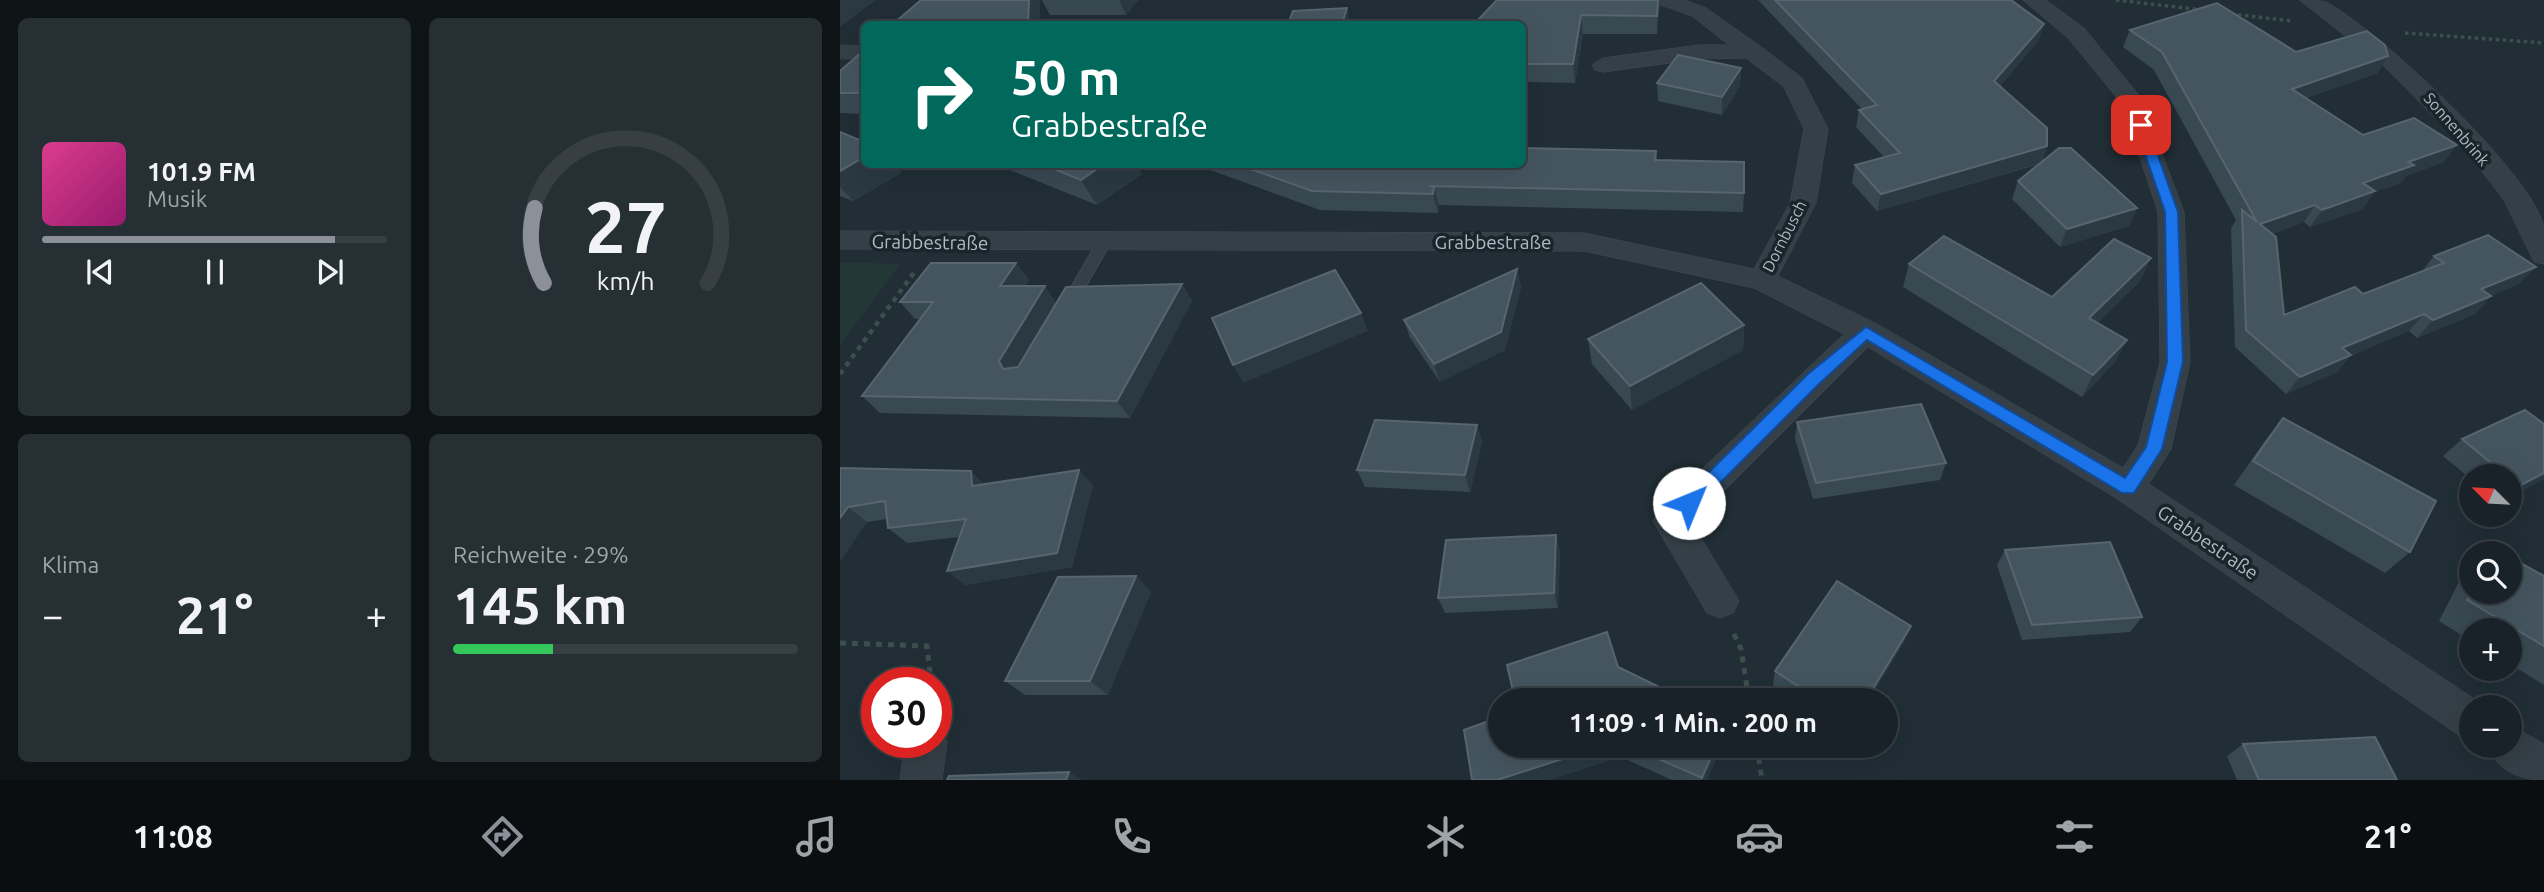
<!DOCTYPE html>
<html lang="de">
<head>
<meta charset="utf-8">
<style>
	:root { --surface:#192228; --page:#262f34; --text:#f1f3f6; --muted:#9fa4a8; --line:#373f45; --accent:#8c9099 }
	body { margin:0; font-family:Ubuntu,sans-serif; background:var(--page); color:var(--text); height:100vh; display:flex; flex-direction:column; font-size:26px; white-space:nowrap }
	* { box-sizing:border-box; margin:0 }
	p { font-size:23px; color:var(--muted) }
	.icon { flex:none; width:38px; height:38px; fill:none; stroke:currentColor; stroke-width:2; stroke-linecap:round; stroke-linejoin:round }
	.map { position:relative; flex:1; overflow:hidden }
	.sheet { display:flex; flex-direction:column; gap:18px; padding:18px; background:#0e1316; width:840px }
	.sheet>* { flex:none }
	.top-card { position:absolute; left:21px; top:21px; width:665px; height:147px; border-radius:10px; box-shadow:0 7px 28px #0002,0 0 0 2px var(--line); background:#00695c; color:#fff; overflow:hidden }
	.needle { width:46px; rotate:294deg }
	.fabs { position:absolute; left:1619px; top:464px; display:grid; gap:14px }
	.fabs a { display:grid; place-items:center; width:63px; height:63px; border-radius:50%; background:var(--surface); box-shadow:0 7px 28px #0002,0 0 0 2px var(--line); font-size:35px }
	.speed { position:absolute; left:21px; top:667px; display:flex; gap:14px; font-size:35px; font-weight:700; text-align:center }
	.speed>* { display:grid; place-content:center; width:91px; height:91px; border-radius:50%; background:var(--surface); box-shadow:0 7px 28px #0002,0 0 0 2px var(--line); line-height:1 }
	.speed .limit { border:10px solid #d22; background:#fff; color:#111 }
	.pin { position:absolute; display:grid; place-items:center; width:60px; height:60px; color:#fff; margin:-30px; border-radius:14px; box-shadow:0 4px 10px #0006 }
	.me { position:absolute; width:77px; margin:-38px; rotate:45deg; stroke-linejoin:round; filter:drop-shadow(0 0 5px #0008) }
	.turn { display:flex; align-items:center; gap:24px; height:147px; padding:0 35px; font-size:32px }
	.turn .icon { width:91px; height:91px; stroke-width:2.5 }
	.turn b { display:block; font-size:49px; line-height:60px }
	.big { font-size:52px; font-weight:600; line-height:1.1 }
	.sheet .tile { flex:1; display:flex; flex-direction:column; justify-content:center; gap:10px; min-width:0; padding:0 24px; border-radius:10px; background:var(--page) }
	.sheet .dial { align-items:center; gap:0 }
	.dial svg { height:182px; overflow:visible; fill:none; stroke:var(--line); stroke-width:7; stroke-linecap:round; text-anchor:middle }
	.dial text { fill:var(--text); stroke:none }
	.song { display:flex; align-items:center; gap:21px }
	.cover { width:84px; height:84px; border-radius:10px; background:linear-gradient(135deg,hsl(330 70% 55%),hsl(320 70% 35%)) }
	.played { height:7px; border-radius:4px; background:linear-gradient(90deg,var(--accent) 85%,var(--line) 85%) }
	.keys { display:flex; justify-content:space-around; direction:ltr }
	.heat { display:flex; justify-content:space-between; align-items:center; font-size:38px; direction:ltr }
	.charge { height:10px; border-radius:5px; background:linear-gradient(90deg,#34c759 29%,var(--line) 0) }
	.sheet .tiles { flex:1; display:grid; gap:18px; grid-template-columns:repeat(2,1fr) }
	.trip { position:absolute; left:648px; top:688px; width:410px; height:70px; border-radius:35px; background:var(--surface); box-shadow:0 7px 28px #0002,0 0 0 2px var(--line); font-weight:600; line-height:70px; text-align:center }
	.menu { display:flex; height:112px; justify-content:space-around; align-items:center; background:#0a0e10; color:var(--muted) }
	.menu .icon { width:49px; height:49px }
	.menu .selected { color:var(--accent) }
	.menu b { font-size:32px; color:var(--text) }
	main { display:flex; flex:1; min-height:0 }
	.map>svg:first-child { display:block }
	.green { fill:#233736 }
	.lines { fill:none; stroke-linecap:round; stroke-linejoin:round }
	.service-casing { stroke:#414b53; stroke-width:2 }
	.minor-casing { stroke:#414b53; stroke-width:1 }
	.path-far2 { stroke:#3b504d; stroke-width:3.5; stroke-dasharray:3.5 3.5; stroke-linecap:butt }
	.path-far1 { stroke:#3b504d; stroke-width:4.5; stroke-dasharray:5 5; stroke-linecap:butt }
	.path { stroke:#3b504d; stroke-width:5; stroke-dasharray:6 6; stroke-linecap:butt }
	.service { fill:#343f47; fill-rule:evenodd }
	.minor { fill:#343f47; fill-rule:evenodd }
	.wall { fill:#394952 }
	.shaded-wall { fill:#2a3942 }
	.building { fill:#45555f; stroke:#56656e; stroke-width:2 }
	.route { fill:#1a73e8; stroke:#114b97; stroke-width:2 }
	.labels { text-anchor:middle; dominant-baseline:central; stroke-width:7; stroke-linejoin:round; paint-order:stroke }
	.far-street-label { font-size:16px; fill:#aebac3; stroke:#1a242b }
	.street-label { font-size:19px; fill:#aebac3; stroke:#1a242b }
</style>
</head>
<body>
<main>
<section class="sheet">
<div class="tiles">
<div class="tile">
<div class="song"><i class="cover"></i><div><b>101.9 FM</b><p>Musik</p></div></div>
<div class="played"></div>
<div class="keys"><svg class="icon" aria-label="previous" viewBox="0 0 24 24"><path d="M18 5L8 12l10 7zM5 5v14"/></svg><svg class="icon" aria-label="pause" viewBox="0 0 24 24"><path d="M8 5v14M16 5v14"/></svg><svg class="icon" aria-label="next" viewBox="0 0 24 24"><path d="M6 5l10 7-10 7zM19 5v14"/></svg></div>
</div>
<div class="tile dial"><svg viewBox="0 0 100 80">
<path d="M14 69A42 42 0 1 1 86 69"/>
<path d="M14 69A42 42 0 0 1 10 36" stroke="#8c9099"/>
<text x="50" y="56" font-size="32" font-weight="700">27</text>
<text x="50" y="72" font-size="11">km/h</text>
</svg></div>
<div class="tile"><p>Klima</p>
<div class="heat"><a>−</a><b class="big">21°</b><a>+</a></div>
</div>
<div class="tile"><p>Reichweite · 29%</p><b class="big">145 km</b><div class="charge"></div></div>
</div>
</section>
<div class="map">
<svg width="1704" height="780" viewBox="0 0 1704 780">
	<rect width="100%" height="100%" fill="#212e36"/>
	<!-- green -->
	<polygon class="green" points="0,262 60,264 0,345"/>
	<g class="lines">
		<defs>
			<polygon id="service" points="264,237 271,242 235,305 233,309 223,309 221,305 259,239"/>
			<g id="minor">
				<polygon points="815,0 845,0 866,8 920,46 962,78 988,129 976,203 938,276 1037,324 1283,468 1298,445 1320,362 1318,212 1282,104 1228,38 1183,0 1206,0 1244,28 1301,98 1344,212 1350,362 1331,449 1309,484 1645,706 1631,707 1631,740 1617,734 1276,498 1028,347 852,523 899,601 893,613 880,618 867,613 813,521 819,510 1004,334 914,288 744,251 0,249 0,231 744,233 914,269 950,203 964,129 944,87 906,58 859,59 763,72 755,70 752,65 763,58 859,45 889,45 852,16 818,4"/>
				<path d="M1460,0C1468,0 1479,0 1486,2C1536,28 1692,173 1704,227C1704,238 1704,253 1704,264L1694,262L1664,200L1620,143L1546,68Z"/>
				<polygon points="0,45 24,46 24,58 0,59"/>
				<polygon points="96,725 101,727 107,742 102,780 60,780 65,742 96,742"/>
				<path d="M1670,725L1704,744V780C1679,780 1657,770 1648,746H1670Z"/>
			</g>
		</defs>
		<!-- service casing -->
		<use href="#service" class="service-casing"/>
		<!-- minor casing -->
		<use href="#minor" class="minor-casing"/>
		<!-- path-far2 -->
		<g class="path-far2">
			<polyline points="1276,0 1362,10"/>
			<polyline points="1391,14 1452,21"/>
			<polyline points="1565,33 1704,43"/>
		</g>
		<!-- path-far1 -->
		<polyline class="path-far1" points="0,374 76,270"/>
		<!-- path -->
		<g class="path">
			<polyline points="894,634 901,649 909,700"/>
			<polyline points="0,643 87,646 91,682"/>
			<polyline points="917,746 922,780"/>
		</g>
		<!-- service -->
		<use href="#service" class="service"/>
		<!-- minor -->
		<use href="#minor" class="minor"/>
	</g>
	<!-- wall -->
	<g class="wall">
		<polygon points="202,0 298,0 286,15 210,15"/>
		<polygon points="657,0 819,0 817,34 743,34 735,83 688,82 685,98 682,98 682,24"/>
		<polygon points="918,0 1171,0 1204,24 1198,41 1160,86 1207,146 1202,162 1297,208 1289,226 1220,247 1172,199 1178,181 1200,164 1037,211 1012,183 1015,165 1044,157 1016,127 1019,110 1022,109"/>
		<polygon points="1290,30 1456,52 1538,73 1466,98 1523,135 1604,162 1566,176 1561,183 1534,192 1523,209 1470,227 1464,222 1432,234 1444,315 1523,294 1582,271 1594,256 1679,284 1651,296 1635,314 1577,338 1569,331 1510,356 1497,372 1446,394 1395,347 1391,228 1396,220 1314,70 1283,47"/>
		<polygon points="24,50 24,114 0,113 0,93"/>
		<polygon points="901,68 900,86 882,115 818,101 817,83"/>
		<polygon points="0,132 24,164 53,164 61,173 13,201 0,196"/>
		<polygon points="816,151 817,160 904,193 903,212 599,205 598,213 480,210 354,164 527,164 536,167"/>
		<polygon points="155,164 297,164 302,174 257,205"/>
		<polygon points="1311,258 1300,281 1257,323 1287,340 1275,362 1242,397 1063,287 1069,264 1212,297"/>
		<polygon points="176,263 189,280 185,286 217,303 342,284 352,301 290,418 40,413 22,396 80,319 75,319 60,302"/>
		<polygon points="677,269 681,287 665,350 600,382 570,338 564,320"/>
		<polygon points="904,325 903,350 792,410 752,364 748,339"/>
		<polygon points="1443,418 1570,552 1545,573 1394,485 1424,442"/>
		<polygon points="957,422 1106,463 1100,480 973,499 955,439"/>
		<polygon points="637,425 642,442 630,492 525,487 517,470"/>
		<polygon points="1622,439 1704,479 1670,497 1670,476 1631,476 1631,479 1603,456"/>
		<polygon points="0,468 145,484 253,485 232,567 125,585 107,571 119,537 67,543 48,528 47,519 27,522 0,561"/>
		<polygon points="1165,550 1302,617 1290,632 1182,640 1157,565"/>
		<polygon points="720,551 718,608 605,613 598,598"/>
		<polygon points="1631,565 1631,592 1670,592 1704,576 1704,685 1670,664 1670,630 1631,630 1631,641 1599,621 1625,570"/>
		<polygon points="296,576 311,592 268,695 185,695 165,681"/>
		<polygon points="1065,640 1029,700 955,700 933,685 935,671"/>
		<polygon points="1403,744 1557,780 1397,780 1387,756"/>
		<polygon points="660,746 882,746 867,780 832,780 781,757"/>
	</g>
	<!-- shaded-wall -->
	<g class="shaded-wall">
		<polygon points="0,0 36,0 0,27"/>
		<polygon points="189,0 200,0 200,24 188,24"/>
		<polygon points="279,0 298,0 286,15"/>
		<polygon points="818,0 819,0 820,7 817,34 817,16"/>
		<polygon points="507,8 510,20 509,24 502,24"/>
		<polygon points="741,15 743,34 735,83 733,64"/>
		<polygon points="1204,24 1198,41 1150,98 1154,81"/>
		<polygon points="1548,56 1538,73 1442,106 1452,89"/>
		<polygon points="685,64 688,82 685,98 682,77"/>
		<polygon points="901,68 900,86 882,115 882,97"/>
		<polygon points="1617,145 1604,162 1566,176 1561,183 1534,192 1523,209 1470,227 1482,210 1523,183 1568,162"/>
		<polygon points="1207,146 1201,163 1037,211 1041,194"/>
		<polygon points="24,157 24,164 53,164 61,173 13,201 0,187 0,171"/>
		<polygon points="264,164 297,164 302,174 257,205 241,180"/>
		<polygon points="594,187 599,206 598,213 593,194"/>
		<polygon points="1475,205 1464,222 1409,242 1420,224"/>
		<polygon points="1297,208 1289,226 1220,247 1227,229"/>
		<polygon points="1311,258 1300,281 1238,341 1249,318"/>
		<polygon points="176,263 189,280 173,303 160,286"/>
		<polygon points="1696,267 1679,284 1625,307 1641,289"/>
		<polygon points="677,269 681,287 665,350 600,382 594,364"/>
		<polygon points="342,284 352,301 290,418 277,401"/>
		<polygon points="205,286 217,304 174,378 163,369 159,361"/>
		<polygon points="1651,296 1635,314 1577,338 1593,320"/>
		<polygon points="521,313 528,331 403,383 393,365"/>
		<polygon points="1584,314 1569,331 1510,356 1497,372 1446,394 1460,377 1502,348"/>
		<polygon points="904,325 903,350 792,410 790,386"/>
		<polygon points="1287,340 1275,362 1242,397 1253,375"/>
		<polygon points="637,425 642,442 630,492 625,475"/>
		<polygon points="239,470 253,485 232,567 125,585 107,571"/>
		<polygon points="131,471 147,487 132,486"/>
		<polygon points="1704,473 1704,479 1670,497 1670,494 1679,486"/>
		<polygon points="8,507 27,522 0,561 0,518"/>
		<polygon points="716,535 720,551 718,608 714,593"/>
		<polygon points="296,576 311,592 268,695 250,681"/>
		<polygon points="1071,626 1065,640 1029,700 1026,700"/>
		<polygon points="763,746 779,746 781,757 710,780 657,780"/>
		<polygon points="876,746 882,746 867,780 862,780"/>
		<polygon points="229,772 242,780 226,780"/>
	</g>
	<!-- building -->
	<g class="building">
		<polygon points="81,0 189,0 188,24 53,24"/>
		<polygon points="657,0 818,0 817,16 741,15 733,64 685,64 682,77 682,24 634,24"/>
		<polygon points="935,0 1171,0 1204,24 1154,81 1207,128 1207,146 1041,194 1015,165 1060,153 1019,110 1037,105"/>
		<polygon points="1377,3 1456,52 1527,31 1545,45 1548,56 1452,89 1523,135 1574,118 1617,145 1568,162 1574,165 1523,183 1535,191 1482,210 1475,205 1420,224 1436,237 1444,315 1515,287 1523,294 1604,263 1594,256 1648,235 1696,267 1641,289 1651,296 1593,320 1584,314 1502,348 1511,355 1460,377 1406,330 1402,210 1417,222 1322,52 1290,30"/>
		<polygon points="507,8 502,24 448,24 453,11"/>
		<polygon points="24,50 24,93 0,93 0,71"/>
		<polygon points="838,55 901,68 882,97 817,83"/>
		<polygon points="0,132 24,142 24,157 0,171"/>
		<polygon points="682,148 816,151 815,160 904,162 904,193 589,186 594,187 593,194 472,191 397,164 527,164 536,167 537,164 682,164"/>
		<polygon points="1219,148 1231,148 1297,208 1227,229 1178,181"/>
		<polygon points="202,164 264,164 241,180"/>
		<polygon points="1104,236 1212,297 1274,239 1311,258 1249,318 1287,340 1253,375 1069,264"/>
		<polygon points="91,263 176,263 160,286 205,286 159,361 163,369 178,367 226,287 342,284 277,401 22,396 93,302 60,302"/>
		<polygon points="677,269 661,332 594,364 564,320"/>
		<polygon points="495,270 521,313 393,365 372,318"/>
		<polygon points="861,283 904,325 790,386 748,339"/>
		<polygon points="1081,404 1106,463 976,483 957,422"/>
		<polygon points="1685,410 1704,424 1704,473 1679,486 1670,478 1670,476 1667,476 1622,439"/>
		<polygon points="1443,418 1596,501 1570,552 1413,461"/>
		<polygon points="535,420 637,425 625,475 517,470"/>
		<polygon points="0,468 131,471 132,486 239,470 217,553 107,571 126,519 48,528 45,501 8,507 0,518"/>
		<polygon points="716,535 714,593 598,598 606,540"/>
		<polygon points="1270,542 1302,617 1192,625 1165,550"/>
		<polygon points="1653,548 1662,553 1651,553"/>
		<polygon points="1670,557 1704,576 1704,646 1627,600 1632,592 1670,592"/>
		<polygon points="296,576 250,681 165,681 218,577"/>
		<polygon points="997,581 1071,626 1026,700 979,700 935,671"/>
		<polygon points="767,632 778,667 846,700 675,700 667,665"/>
		<polygon points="660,717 660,746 763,746 657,780 632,780 624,730"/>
		<polygon points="1535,737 1557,780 1419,780 1403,744"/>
		<polygon points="789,746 876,746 862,778"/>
		<polygon points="229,772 226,780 107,780 109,776"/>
	</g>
	<!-- route -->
	<polygon class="route" points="1301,121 1307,125 1338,212 1343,362 1322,449 1294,493 1282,493 1027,340 980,383 855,508 843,508 840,503 843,498 968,374 1026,327 1285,478 1306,447 1327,362 1325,212 1295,125"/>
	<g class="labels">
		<!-- far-street labels -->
		<g class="far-street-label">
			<text transform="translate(1617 129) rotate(49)">Sonnenbrink</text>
			<text transform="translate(944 236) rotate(-63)">Dornbusch</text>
		</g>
		<!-- street labels -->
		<g class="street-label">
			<text transform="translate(90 242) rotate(1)">Grabbestraße</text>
			<text x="653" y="242">Grabbestraße</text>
			<text transform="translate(1368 542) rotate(34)">Grabbestraße</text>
		</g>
	</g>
</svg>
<div class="fabs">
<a><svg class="needle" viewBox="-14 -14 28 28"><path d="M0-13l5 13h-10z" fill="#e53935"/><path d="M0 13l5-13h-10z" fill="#9fa4a8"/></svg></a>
<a><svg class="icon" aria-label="search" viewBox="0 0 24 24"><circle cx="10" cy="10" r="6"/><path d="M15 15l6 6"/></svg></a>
<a>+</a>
<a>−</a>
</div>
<div class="speed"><div class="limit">30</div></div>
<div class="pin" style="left:1301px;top:125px;background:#d93025"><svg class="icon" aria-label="arrive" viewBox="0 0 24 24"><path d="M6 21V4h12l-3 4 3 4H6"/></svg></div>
<svg class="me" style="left:849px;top:503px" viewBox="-20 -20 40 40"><circle r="19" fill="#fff"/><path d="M0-13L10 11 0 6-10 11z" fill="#1a73e8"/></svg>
<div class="trip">11:09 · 1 Min. · 200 m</div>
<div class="top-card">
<div class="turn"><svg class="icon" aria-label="right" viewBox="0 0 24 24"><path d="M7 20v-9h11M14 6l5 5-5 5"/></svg><div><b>50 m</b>Grabbestraße</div></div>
</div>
</div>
</main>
<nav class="menu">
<b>11:08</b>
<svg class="icon selected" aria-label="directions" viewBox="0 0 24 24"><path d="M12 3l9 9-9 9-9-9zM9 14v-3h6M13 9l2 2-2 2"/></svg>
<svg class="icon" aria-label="music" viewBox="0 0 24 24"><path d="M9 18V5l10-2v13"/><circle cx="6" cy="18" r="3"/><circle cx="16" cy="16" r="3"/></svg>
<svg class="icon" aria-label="phone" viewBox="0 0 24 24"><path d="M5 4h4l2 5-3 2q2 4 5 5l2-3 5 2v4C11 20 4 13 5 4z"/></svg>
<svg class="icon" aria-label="climate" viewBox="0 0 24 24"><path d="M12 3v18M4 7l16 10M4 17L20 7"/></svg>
<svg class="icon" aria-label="car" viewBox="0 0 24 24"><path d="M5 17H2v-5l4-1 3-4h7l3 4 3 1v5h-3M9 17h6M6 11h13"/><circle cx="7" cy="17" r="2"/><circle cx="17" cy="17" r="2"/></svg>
<svg class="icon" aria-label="filters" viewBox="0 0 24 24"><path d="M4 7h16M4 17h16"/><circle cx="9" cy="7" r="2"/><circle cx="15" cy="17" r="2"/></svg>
<b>21°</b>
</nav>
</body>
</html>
